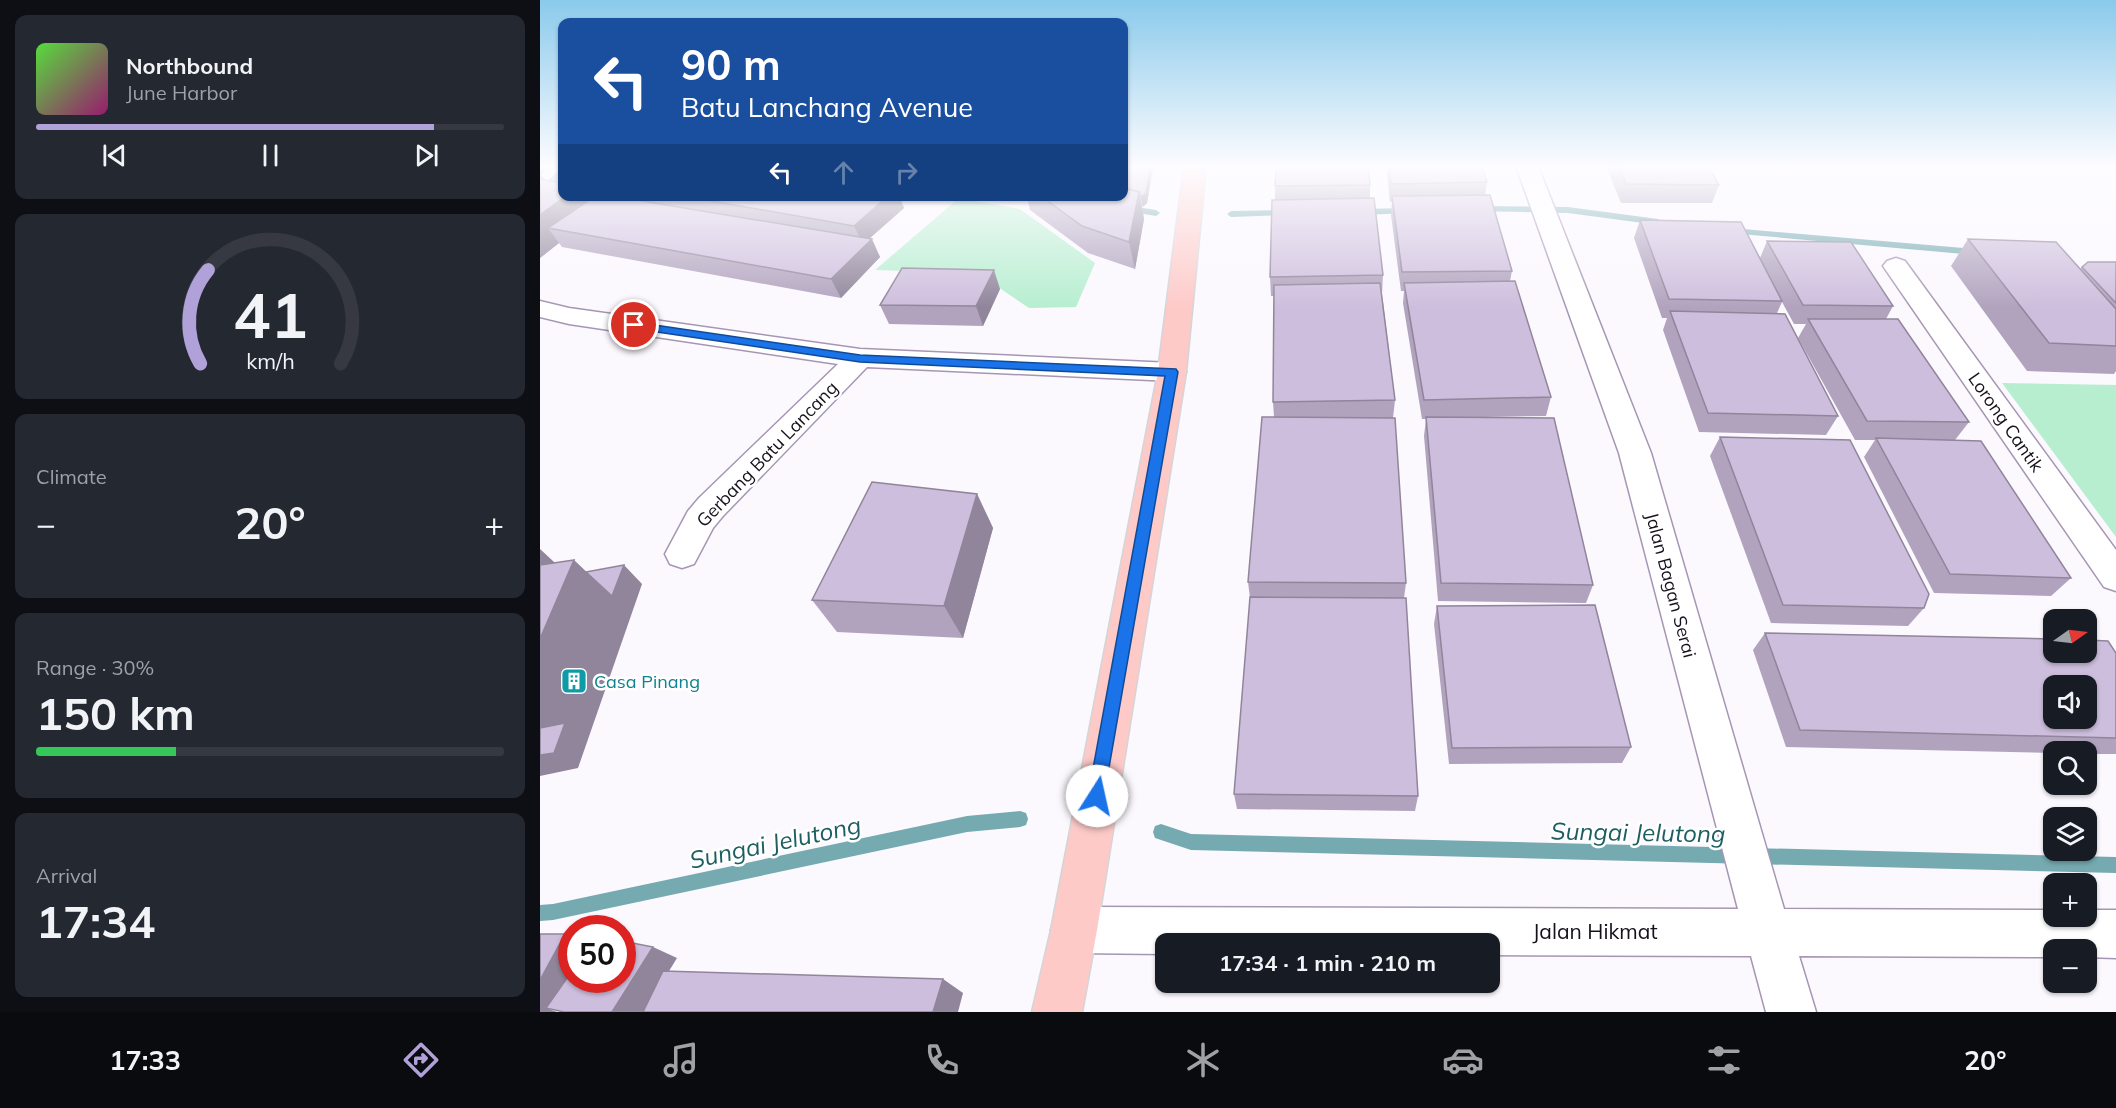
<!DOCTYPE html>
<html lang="en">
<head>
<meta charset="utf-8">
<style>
	:root { --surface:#171b24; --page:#242831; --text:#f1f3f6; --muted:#9ea1a6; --line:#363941; --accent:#b0a1d9 }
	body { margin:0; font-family:Mulish,sans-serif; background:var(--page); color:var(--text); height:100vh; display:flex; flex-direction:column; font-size:22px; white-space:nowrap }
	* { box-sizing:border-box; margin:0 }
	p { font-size:20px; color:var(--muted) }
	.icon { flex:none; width:33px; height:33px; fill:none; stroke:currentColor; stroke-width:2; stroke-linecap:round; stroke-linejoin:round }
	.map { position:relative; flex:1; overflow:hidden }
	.panel { display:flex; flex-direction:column; gap:15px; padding:15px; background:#0d0f14; width:540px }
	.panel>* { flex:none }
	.top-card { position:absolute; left:18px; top:18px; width:570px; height:183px; border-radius:12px; box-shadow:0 2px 4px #0004; background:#1a4fa0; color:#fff; overflow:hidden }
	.needle { width:39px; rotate:76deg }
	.controls { position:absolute; left:1503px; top:609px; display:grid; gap:12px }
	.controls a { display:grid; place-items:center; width:54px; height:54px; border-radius:12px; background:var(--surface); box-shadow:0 2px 4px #0004; font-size:30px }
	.speed { position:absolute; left:18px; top:915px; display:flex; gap:12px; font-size:30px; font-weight:700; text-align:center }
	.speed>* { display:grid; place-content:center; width:78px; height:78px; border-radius:50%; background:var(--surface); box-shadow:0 2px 4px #0004; line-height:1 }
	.speed .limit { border:9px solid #d22; background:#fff; color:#111 }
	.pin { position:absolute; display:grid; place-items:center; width:51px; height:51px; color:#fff; margin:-26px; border:3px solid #fff; border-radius:50%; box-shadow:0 2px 6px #0007 }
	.me { position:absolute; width:66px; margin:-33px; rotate:10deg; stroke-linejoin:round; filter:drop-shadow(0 0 4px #0008) }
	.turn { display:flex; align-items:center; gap:21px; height:126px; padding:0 24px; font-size:27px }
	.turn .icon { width:78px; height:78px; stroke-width:2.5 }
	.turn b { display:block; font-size:42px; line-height:51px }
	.lanes { display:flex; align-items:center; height:57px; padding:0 24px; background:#0003; justify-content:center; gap:30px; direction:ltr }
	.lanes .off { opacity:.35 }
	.big { font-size:45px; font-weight:700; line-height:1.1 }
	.panel .widget { flex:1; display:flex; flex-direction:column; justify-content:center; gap:9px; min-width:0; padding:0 21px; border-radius:12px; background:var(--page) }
	.panel .dial { align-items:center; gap:0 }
	.dial svg { height:156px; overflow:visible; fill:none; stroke:var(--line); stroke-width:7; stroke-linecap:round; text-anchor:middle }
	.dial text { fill:var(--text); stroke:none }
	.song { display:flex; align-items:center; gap:18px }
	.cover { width:72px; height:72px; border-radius:9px; background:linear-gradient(135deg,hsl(110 70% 55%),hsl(320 70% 35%)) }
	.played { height:6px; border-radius:3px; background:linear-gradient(90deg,var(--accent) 85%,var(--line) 85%) }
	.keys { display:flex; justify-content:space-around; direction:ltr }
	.heat { display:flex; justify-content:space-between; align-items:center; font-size:33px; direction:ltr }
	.charge { height:9px; border-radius:4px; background:linear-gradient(90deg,#34c759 30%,var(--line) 0) }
	.trip { position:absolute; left:615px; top:933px; width:345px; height:60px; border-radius:12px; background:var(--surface); box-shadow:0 2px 4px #0004; font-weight:700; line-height:60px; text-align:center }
	.tabs { display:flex; height:96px; justify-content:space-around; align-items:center; background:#090b0e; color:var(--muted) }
	.tabs .icon { width:42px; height:42px }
	.tabs .active { color:var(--accent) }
	.tabs b { font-size:27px; color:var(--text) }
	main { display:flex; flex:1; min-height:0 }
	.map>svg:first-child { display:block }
	.green { fill:#b7eed0 }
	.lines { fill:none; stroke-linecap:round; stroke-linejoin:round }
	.stream { fill:#74aab0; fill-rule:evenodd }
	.minor-casing { stroke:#a696b4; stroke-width:3 }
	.major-casing { stroke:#d5d4d6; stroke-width:3 }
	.minor { fill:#fff; fill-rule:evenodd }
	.major { fill:#fdcac8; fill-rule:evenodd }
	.wall { fill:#b1a3be }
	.shaded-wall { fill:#90859b }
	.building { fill:#cebedd; stroke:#90859b; stroke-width:1.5; fill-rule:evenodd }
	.route { fill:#1a73e8; stroke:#114b97; stroke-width:1.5 }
	.labels { text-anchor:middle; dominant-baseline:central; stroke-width:5; stroke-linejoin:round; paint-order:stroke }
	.street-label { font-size:18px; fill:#16101b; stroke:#fff }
	.culture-label { font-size:18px; fill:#0d838f; stroke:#fff; text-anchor:start }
	.near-street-label { font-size:21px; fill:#16101b; stroke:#fff }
	.near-water-label { font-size:24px; font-style:italic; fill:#1c5e61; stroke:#fff }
</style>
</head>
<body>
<main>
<section class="panel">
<div class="widget">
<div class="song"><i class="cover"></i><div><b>Northbound</b><p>June Harbor</p></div></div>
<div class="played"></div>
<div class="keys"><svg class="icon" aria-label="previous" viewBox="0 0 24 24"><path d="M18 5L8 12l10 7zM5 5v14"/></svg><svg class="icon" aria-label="pause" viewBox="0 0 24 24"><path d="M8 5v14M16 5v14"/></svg><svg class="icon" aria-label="next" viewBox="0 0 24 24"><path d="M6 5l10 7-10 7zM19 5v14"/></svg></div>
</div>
<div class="widget dial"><svg viewBox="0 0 100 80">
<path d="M14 69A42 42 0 1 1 86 69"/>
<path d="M14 69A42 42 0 0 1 18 21" stroke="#b0a1d9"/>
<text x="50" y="56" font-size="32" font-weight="700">41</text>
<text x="50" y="72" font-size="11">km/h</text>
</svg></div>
<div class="widget"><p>Climate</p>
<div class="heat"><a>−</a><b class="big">20°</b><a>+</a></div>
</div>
<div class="widget"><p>Range · 30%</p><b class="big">150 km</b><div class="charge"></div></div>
<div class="widget"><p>Arrival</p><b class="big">17:34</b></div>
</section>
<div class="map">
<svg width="1576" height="1012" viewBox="0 0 1576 1012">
	<rect width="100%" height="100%" fill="#fbf8fe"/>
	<!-- green -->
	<g class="green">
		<polygon points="419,198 480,209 555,263 536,307 489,308 458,287 396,272 335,270"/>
		<polygon points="1462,383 1576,385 1576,537"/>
	</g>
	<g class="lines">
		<!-- stream -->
		<g class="stream">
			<polygon points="19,170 22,170 22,176 0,195 0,188"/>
			<polygon points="590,206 616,210 620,213 616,216 587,211 586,209"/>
			<polygon points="938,206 1028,207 1118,219 1122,222 1118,225 1028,213 935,211 935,207"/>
			<polygon points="867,208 871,211 870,213 821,215 817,212 821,209"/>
			<polygon points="747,210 751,213 750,215 691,217 687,214 691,211"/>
			<polygon points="1192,228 1435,249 1439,252 1435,255 1189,233 1188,231"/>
			<polygon points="480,811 486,813 488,819 486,825 480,827 427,832 13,920 0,921 0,905 13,904 427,816"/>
			<polygon points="621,824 651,834 1576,857 1576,873 651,850 615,838 613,832 615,826"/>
		</g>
		<defs>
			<g id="minor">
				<polygon points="976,166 998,166 1111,453 1244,909 1514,910 1514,916 1546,916 1546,910 1576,910 1576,958 1546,957 1546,950 1514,950 1514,957 1259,956 1276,1012 1226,1012 1211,956 950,955 950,944 626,944 626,954 534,953 517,947 511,930 517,913 534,907 1198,909 1079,453"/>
				<polygon points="1356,258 1365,261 1576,550 1576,591 1564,587 1343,266 1347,261"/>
				<polygon points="0,301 29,308 320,349 632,363 642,365 646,372 642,379 632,381 327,367 183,516 173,528 154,564 142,568 130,564 125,554 148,511 159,498 298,364 29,324 0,317"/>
			</g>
			<polygon id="major" points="644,166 666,166 646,372 557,930 542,1012 492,1012 511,930 618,372"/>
		</defs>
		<!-- minor casing -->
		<use href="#minor" class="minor-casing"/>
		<!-- major casing -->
		<use href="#major" class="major-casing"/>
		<!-- minor -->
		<use href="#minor" class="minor"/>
		<!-- major -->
		<use href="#major" class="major"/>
	</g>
	<!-- wall -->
	<g class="wall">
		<polygon points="0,166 8,166 1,175 4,179 22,196 48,196 50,200 81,198 80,196 359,196 364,208 330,238 340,257 301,298 22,247 19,243 0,258"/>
		<polygon points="584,166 612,166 613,168 607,203 602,206 604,219 595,269 548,253 490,210 487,196 584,196"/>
		<polygon points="846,166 942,166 947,182 945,195 972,271 970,281 1011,397 1006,416 944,417 1053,585 1046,603 898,601 884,436 886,419 882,419 863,303 864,291 861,291 851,215 852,202 850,202"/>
		<polygon points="1066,166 1168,166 1179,185 1172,203 1081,203"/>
		<polygon points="830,185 830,199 843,275 842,294 855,400 853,418 866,583 864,598 878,796 875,811 697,809 694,794 710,598 708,582 734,417 733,402 734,296 731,296 730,277 735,200 735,186"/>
		<polygon points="1100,220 1220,258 1227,241 1353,306 1346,319 1429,422 1415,440 1531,578 1511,596 1394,593 1324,457 1335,440 1315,440 1258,338 1266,324 1254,324 1242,302 1237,313 1298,416 1286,435 1159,432 1123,330 1127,318 1122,318 1094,238"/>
		<polygon points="1428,239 1540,269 1542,267 1576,262 1576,371 1574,374 1487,371 1411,266"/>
		<polygon points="460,289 443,326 349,324 340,305"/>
		<polygon points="1180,437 1384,608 1368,626 1231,623 1170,456"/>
		<polygon points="437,494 453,528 423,638 297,632 272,600"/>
		<polygon points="897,606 1091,747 1082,763 909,764 894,624"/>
		<polygon points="1225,633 1576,653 1576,754 1546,754 1546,752 1514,752 1514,753 1246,747 1213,650"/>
	</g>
	<!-- shaded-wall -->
	<g class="shaded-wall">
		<polygon points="0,166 8,166 1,175 19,201 26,196 48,196 59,212 8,228 19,243 0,258"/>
		<polygon points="610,166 612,166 613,168 607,203 603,207 601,197"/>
		<polygon points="599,192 604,219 595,269 589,242"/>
		<polygon points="348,196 359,196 364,208 323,244 314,226"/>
		<polygon points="332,239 340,257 301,298 291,279"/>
		<polygon points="454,270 460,289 443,326 436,306"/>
		<polygon points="437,494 453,528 423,638 404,606"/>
		<polygon points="0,549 27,574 34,560 72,596 84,565 102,584 38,768 0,776"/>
		<polygon points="25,934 32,937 32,980 6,1008 17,1012 0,1012 0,980"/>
		<polygon points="113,947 137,958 104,1012 72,1012"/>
		<polygon points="403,979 423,993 418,1012 393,1012"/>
	</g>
	<!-- building -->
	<g class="building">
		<polygon points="584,166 610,166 606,193 601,197 599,192 584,188"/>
		<polygon points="736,166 828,166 830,185 735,186"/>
		<polygon points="849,166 942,166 947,182 851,184"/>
		<polygon points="1079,166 1168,166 1179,185 1086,184"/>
		<polygon points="0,179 22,183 22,196 26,196 0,215"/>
		<polygon points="584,188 599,192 589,242 542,226 501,196 584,196"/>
		<polygon points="950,195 972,271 862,272 852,196"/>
		<polygon points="56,196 72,196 332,239 291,279 8,228"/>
		<polygon points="143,196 348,196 314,226"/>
		<polygon points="834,198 843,275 730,277 732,200"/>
		<polygon points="1100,220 1201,222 1242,301 1129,299"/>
		<polygon points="1428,239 1516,242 1576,309 1576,346 1509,343"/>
		<polygon points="1227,241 1311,242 1353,306 1263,305"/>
		<polygon points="1548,262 1576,262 1576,303 1542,267"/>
		<polygon points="362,268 454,270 436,306 340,305"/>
		<polygon points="975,281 1011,397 884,400 864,283"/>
		<polygon points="840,283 855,400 733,402 734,285"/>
		<polygon points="1130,311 1245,314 1298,416 1168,413"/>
		<polygon points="1268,319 1358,319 1429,422 1327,421"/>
		<polygon points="722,417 855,418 866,583 708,582"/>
		<polygon points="886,417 1014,418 1053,585 901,583"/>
		<polygon points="1180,437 1310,440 1389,594 1384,608 1243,605"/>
		<polygon points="1336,438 1441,441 1531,578 1410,574"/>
		<polygon points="332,482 437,494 404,606 272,600"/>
		<polygon points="34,560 0,639 0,565"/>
		<polygon points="84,565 72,596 46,572"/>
		<polygon points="710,597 866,598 878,796 694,794"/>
		<polygon points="1055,605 1091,747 912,748 897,606"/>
		<path d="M1225,633L1514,639V652H1546V640L1568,641L1576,653V738L1260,730ZM1514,686H1546V718H1514Z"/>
		<polygon points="25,723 14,753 0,755 0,728"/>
		<polygon points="0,934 25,934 0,980"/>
		<polygon points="82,941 113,947 72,1012 24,1012 6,1008 32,971 32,980 82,980"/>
		<polygon points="123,971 403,979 393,1012 103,1012"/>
	</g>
	<!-- sky -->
	<linearGradient id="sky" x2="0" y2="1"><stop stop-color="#8acaeb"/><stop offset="0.54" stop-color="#fdfcff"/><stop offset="1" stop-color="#fdfcff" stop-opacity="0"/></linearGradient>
	<rect width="1576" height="308" fill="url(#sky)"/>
	<!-- route -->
	<polygon class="route" points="94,322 320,355 636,369 638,372 563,802 557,804 551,802 548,796 625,376 320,362 90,328 88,325"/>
	<!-- icons -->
	<defs>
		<symbol id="building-square" viewBox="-11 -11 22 22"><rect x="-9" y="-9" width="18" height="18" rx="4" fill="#0f9aa8" stroke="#fff"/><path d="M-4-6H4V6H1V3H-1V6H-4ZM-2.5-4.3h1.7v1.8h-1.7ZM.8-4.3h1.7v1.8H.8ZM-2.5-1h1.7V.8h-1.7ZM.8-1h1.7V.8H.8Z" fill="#fff"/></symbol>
	</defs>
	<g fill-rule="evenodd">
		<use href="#building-square" x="19" y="666" width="30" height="30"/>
	</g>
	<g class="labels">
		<!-- street labels -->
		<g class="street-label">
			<text transform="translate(1466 422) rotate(55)">Lorong Cantik</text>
			<text transform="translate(227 454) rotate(-46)">Gerbang Batu Lancang</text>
			<text transform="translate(1131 585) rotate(75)">Jalan Bagan Serai</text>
		</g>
		<!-- culture labels -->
		<g class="culture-label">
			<text x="54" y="681">Casa Pinang</text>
		</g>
		<!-- near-street labels -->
		<g class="near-street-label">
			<text x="1055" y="931">Jalan Hikmat</text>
		</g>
		<!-- near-water labels -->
		<g class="near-water-label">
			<text transform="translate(1098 832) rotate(1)">Sungai Jelutong</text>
			<text transform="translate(235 842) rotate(-12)">Sungai Jelutong</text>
		</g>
	</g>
</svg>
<div class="controls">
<a><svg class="needle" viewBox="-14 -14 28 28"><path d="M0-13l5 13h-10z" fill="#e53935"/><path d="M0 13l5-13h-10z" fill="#9ea1a6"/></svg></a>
<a><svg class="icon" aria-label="sound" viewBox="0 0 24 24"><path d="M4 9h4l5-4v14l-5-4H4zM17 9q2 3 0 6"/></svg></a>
<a><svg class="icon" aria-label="search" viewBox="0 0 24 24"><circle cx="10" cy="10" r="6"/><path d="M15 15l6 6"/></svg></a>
<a><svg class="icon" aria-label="layers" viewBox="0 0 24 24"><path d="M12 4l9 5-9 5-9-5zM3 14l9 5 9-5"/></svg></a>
<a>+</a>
<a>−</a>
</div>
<div class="speed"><div class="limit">50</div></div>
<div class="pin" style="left:94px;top:325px;background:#d93025"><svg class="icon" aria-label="arrive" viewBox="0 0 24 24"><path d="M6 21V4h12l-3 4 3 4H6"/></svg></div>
<svg class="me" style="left:557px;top:796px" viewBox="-20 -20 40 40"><circle r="19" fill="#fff"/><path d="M0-13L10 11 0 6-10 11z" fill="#1a73e8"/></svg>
<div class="trip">17:34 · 1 min · 210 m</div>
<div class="top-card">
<div class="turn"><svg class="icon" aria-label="left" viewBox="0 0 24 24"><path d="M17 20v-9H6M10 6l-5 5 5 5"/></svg><div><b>90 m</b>Batu Lanchang Avenue</div></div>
<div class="lanes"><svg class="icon" aria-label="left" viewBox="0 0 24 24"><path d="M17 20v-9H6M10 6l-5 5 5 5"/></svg><svg class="icon off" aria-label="ahead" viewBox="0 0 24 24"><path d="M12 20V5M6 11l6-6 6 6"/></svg><svg class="icon off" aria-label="right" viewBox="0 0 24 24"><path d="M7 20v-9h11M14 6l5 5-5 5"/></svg></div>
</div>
</div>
</main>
<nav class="tabs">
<b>17:33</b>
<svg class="icon active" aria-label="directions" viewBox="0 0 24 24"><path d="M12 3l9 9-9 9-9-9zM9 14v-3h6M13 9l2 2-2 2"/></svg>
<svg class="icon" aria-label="music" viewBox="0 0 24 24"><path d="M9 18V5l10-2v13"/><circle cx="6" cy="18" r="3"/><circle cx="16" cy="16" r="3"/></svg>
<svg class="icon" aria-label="phone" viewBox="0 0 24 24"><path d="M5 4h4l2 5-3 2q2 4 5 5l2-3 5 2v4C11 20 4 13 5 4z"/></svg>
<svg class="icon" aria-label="climate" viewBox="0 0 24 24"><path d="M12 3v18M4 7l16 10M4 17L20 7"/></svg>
<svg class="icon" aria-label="car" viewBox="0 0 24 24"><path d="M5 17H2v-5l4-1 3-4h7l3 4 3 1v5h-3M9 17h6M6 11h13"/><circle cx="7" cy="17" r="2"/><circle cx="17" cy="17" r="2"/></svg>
<svg class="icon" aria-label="filters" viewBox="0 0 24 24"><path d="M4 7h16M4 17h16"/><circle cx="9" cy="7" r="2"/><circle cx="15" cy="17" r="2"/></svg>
<b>20°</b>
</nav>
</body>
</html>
